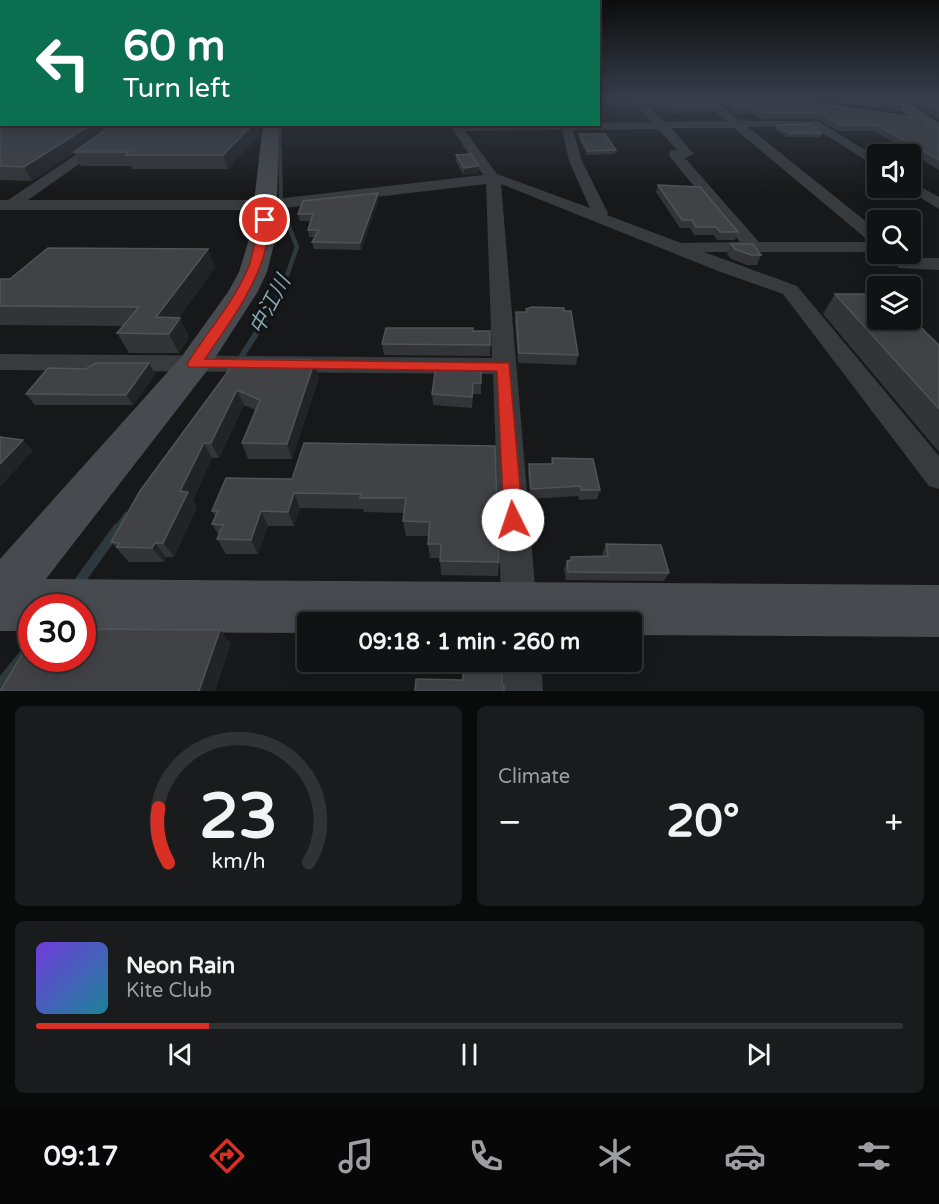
<!DOCTYPE html>
<html lang="en">
<head>
<meta charset="utf-8">
<style>
	:root { --surface:#111213; --page:#1a1b1c; --text:#f1f3f6; --muted:#9c9ea0; --line:#303233; --accent:#d93025 }
	body { margin:0; font-family:"Varela Round","Noto Sans JP",sans-serif; background:var(--page); color:var(--text); height:100vh; display:flex; flex-direction:column; font-size:22px; white-space:nowrap }
	* { box-sizing:border-box; margin:0 }
	p { font-size:20px; color:var(--muted) }
	.icon { flex:none; width:33px; height:33px; fill:none; stroke:currentColor; stroke-width:2; stroke-linecap:round; stroke-linejoin:round }
	.map { position:relative; height:691px; overflow:hidden }
	.side { display:flex; flex-direction:column; gap:15px; padding:15px; background:#090a0a; flex:1 }
	.side>* { flex:none }
	.banner { position:absolute; left:0px; top:0px; width:600px; height:126px; box-shadow:0 3px 15px #0003,0 0 0 2px var(--line); background:#0b6e4f; color:#fff; overflow:hidden }
	.fabs { position:absolute; left:867px; top:144px; display:grid; gap:12px }
	.fabs a { display:grid; place-items:center; width:54px; height:54px; border-radius:6px; background:var(--surface); box-shadow:0 3px 15px #0003,0 0 0 2px var(--line); font-size:30px }
	.speed { position:absolute; left:18px; top:594px; display:flex; gap:12px; font-size:30px; font-weight:700; text-align:center }
	.speed>* { display:grid; place-content:center; width:78px; height:78px; border-radius:50%; background:var(--surface); box-shadow:0 3px 15px #0003,0 0 0 2px var(--line); line-height:1 }
	.speed .limit { border:9px solid #d22; background:#fff; color:#111 }
	.pin { position:absolute; display:grid; place-items:center; width:51px; height:51px; color:#fff; margin:-26px; border:3px solid #fff; border-radius:50%; box-shadow:0 2px 6px #0007 }
	.me { position:absolute; width:66px; margin:-33px; rotate:356deg; stroke-linejoin:round; filter:drop-shadow(0 0 4px #0008) }
	.turn { display:flex; align-items:center; gap:21px; height:126px; padding:0 24px; font-size:27px }
	.turn .icon { width:78px; height:78px; stroke-width:2.5 }
	.turn b { display:block; font-size:42px; line-height:51px }
	.big { font-size:45px; font-weight:700; line-height:1.1 }
	.side .tile { flex:1; display:flex; flex-direction:column; justify-content:center; gap:9px; min-width:0; padding:0 21px; border-radius:9px; background:var(--page) }
	.side .dial { align-items:center; gap:0 }
	.dial svg { height:156px; overflow:visible; fill:none; stroke:var(--line); stroke-width:7; stroke-linecap:round; text-anchor:middle }
	.dial text { fill:var(--text); stroke:none }
	.song { display:flex; align-items:center; gap:18px }
	.cover { width:72px; height:72px; border-radius:9px; background:linear-gradient(135deg,hsl(260 70% 55%),hsl(190 70% 35%)) }
	.played { height:6px; border-radius:3px; background:linear-gradient(90deg,var(--accent) 20%,var(--line) 20%) }
	.keys { display:flex; justify-content:space-around; direction:ltr }
	.heat { display:flex; justify-content:space-between; align-items:center; font-size:33px; direction:ltr }
	.side .tiles { flex:1; display:grid; gap:15px; grid-template-columns:1fr 1fr }
	.tile:last-child { grid-column:span 2 }
	.trip { position:absolute; left:297px; top:612px; width:345px; height:60px; border-radius:6px; background:var(--surface); box-shadow:0 3px 15px #0003,0 0 0 2px var(--line); font-weight:700; line-height:60px; text-align:center }
	.tabs { display:flex; height:96px; justify-content:space-around; align-items:center; background:#070708; color:var(--muted) }
	.tabs .icon { width:42px; height:42px }
	.tabs .on { color:var(--accent) }
	.tabs b { font-size:27px; color:var(--text) }
	.map>svg:first-child { display:block }
	.lines { fill:none; stroke-linecap:round; stroke-linejoin:round }
	.stream-far5 { stroke:#2e393d; stroke-width:3 }
	.stream-far4 { stroke:#2e393d; stroke-width:4 }
	.stream-far3 { stroke:#2e393d; stroke-width:4.5 }
	.stream-far2 { stroke:#2e393d; stroke-width:6 }
	.stream-far1 { stroke:#2e393d; stroke-width:8 }
	.stream { stroke:#2e393d; stroke-width:10 }
	.street { fill:#383b3e; fill-rule:evenodd }
	.secondary { fill:#474a4e; fill-rule:evenodd }
	.wall { fill:#333437 }
	.shaded-wall { fill:#222325 }
	.building { fill:#404245; stroke:#505357; stroke-width:1.5 }
	.route { fill:#d93025; stroke:#8d1f18; stroke-width:1.5 }
	.labels { text-anchor:middle; dominant-baseline:central; stroke-width:6; stroke-linejoin:round; paint-order:stroke }
	.water-label { font-size:21px; font-style:italic; fill:#82a6b3; stroke:#121314 }
</style>
</head>
<body>
<div class="map">
<svg width="939" height="691" viewBox="0 0 939 691">
	<rect width="100%" height="100%" fill="#171819"/>
	<g class="lines">
		<!-- stream-far5 -->
		<polyline class="stream-far5" points="280,124 280,150"/>
		<!-- stream-far4 -->
		<polyline class="stream-far4" points="280,149 281,206 285,216"/>
		<!-- stream-far3 -->
		<polyline class="stream-far3" points="279,298 297,247 284,214"/>
		<!-- stream-far2 -->
		<polyline class="stream-far2" points="238,362 280,296"/>
		<!-- stream-far1 -->
		<polyline class="stream-far1" points="117,530 127,516"/>
		<!-- stream -->
		<g class="stream">
			<polyline points="76,586 118,528"/>
			<polyline points="0,684 32,644"/>
		</g>
		<!-- street -->
		<g class="street">
			<path d="M630,97H641L664,122L726,121L699,97H711L740,121H818L878,158V168L812,126L748,127L878,231V252H704L797,286L939,456V489L929,486L783,294L718,271L501,184L538,622H502L493,374L0,370V354L492,358L486,184L267,210H0V200H8L122,124H136L28,200H267L483,175L449,124H598V123L652,122ZM671,128H734L870,242H759L685,158L694,154ZM658,129L677,150L670,151L669,154L670,157L740,242L681,243L607,215L608,213L582,161L573,130ZM562,130L569,161L590,208L497,174L465,131Z"/>
			<polygon points="910,181 939,197 939,209 905,188 910,188"/>
			<polygon points="884,254 904,254 910,258 939,258 939,270 899,268"/>
			<polygon points="503,662 541,662 543,691 503,691"/>
		</g>
		<!-- secondary -->
		<g class="secondary">
			<polygon points="884,97 901,97 939,123 939,136 933,135"/>
			<polygon points="263,124 279,124 276,236 267,272 257,293 206,372 46,579 939,585 939,637 632,635 632,622 308,622 308,633 82,632 82,608 32,608 32,631 0,631 0,559 182,356 228,292 239,272 250,236"/>
		</g>
	</g>
	<!-- wall -->
	<g class="wall">
		<polygon points="615,97 632,97 631,102"/>
		<polygon points="644,97 705,97 715,106 713,112 673,113 654,108"/>
		<polygon points="714,97 771,97 939,130 939,170 874,131 838,131 818,119 761,119 754,114 734,113"/>
		<polygon points="806,97 892,97 902,105 898,111"/>
		<polygon points="905,97 939,97 939,120"/>
		<polygon points="0,113 2,124 258,125 260,132 260,134 228,169 132,169 131,166 81,166 74,153 32,181 0,180"/>
		<polygon points="777,125 817,127 816,129 822,133 820,137 787,137 775,129"/>
		<polygon points="579,134 616,150 615,154 587,155 579,138"/>
		<polygon points="456,155 479,173 464,175 456,162"/>
		<polygon points="658,185 738,232 735,240 717,240 714,235 694,235 690,228 680,228 656,192"/>
		<polygon points="379,199 361,250 314,249 312,242 315,237 309,237 308,230 311,221 300,221 298,214"/>
		<polygon points="731,244 761,255 757,265 747,265 731,259 727,254"/>
		<polygon points="215,267 179,318 189,337 179,353 129,353 117,333 123,326 0,325 0,279"/>
		<polygon points="835,294 939,345 939,452 823,314"/>
		<polygon points="526,309 564,311 578,355 576,365 518,363 515,322 516,312 526,312"/>
		<polygon points="473,331 490,345 490,356 384,355 382,344"/>
		<polygon points="237,359 311,360 319,378 292,459 248,459 242,443 256,410 244,405 219,458 212,458 193,500 197,507 174,557 166,557 164,562 129,562 111,542"/>
		<polygon points="149,363 155,374 133,405 35,405 26,394 86,369"/>
		<polygon points="481,365 481,394 473,394 472,408 433,405 432,394"/>
		<polygon points="495,446 499,562 498,576 441,575 440,558 430,558 428,544 429,536 406,536 403,521 404,513 364,512 363,509 300,508 294,526 268,526 258,554 226,554 217,539 219,536 212,524 215,516 212,511 292,479"/>
		<polygon points="552,458 600,490 597,499 579,500 578,496 530,499 528,474 529,464 551,464"/>
		<polygon points="606,544 669,573 664,581 566,580 564,569 567,561 570,561 571,557 603,556 603,552"/>
	</g>
	<!-- shaded-wall -->
	<g class="shaded-wall">
		<polygon points="92,124 118,124 74,152 74,153 32,181 24,167"/>
		<polygon points="250,124 259,124 258,125 260,134 228,169 223,155"/>
		<polygon points="479,166 479,173 464,175 464,168"/>
		<polygon points="378,193 379,199 361,250 360,243"/>
		<polygon points="208,249 215,267 168,334 156,317"/>
		<polygon points="180,318 189,337 179,353 169,334"/>
		<polygon points="311,360 313,367 314,363 319,378 292,459 287,444"/>
		<polygon points="149,363 155,374 133,405 126,395"/>
		<polygon points="237,390 244,405 219,458 211,443"/>
		<polygon points="23,440 33,451 0,487 0,464"/>
		<polygon points="204,443 212,458 193,500 197,507 174,557 163,543 180,491"/>
		<polygon points="294,493 300,508 294,526 288,512"/>
		<polygon points="261,511 268,526 258,554 251,540"/>
		<polygon points="155,543 166,557 164,562 152,548"/>
		<polygon points="220,630 231,644 215,691 199,691"/>
	</g>
	<!-- building -->
	<g class="building">
		<polygon points="651,97 705,97 715,106 674,107 656,102"/>
		<polygon points="723,97 771,97 919,118 935,130 939,130 939,160 877,125 841,125 821,113 763,113 756,108 736,107"/>
		<polygon points="848,97 892,97 902,105"/>
		<polygon points="917,97 939,97 939,112"/>
		<polygon points="2,112 2,124 92,124 24,167 0,166 0,113"/>
		<polygon points="114,124 253,124 223,155 126,155 129,152 74,152"/>
		<polygon points="813,124 817,127 813,127 822,133 789,133 777,125"/>
		<polygon points="579,134 605,134 616,150 588,151"/>
		<polygon points="471,154 479,166 464,168 456,155"/>
		<polygon points="658,185 700,187 738,232 720,232 716,227 696,227 692,220 682,220"/>
		<polygon points="378,193 360,243 312,242 319,230 308,230 313,214 298,214 303,201"/>
		<polygon points="731,244 753,244 761,255 751,255 735,249"/>
		<polygon points="48,248 208,249 156,317 180,318 169,334 117,333 139,307 0,306 0,279 10,279"/>
		<polygon points="835,294 878,294 878,320 910,320 910,317 939,345 939,409"/>
		<polygon points="532,307 564,308 564,311 571,311 578,355 519,353 516,312 527,312 526,309"/>
		<polygon points="386,328 473,328 473,331 490,331 490,345 382,344"/>
		<polygon points="237,359 311,360 310,362 314,363 287,444 242,443 260,400 237,390 211,443 204,443 180,491 188,492 163,543 155,543 152,548 117,547 119,543 111,542 140,491"/>
		<polygon points="96,363 149,363 126,395 26,394 48,368 86,369"/>
		<polygon points="436,365 481,365 481,383 473,383 472,397 432,394"/>
		<polygon points="0,437 23,440 0,464"/>
		<polygon points="304,443 495,446 499,562 440,561 441,544 428,544 430,522 403,521 406,498 360,498 361,494 294,493 288,512 261,511 251,540 217,539 223,525 212,524 218,511 212,511 226,478 292,479"/>
		<polygon points="552,458 593,459 600,490 581,490 580,486 531,489 529,464 553,464"/>
		<polygon points="606,544 661,545 669,573 568,572 567,561 571,560 571,557 608,556"/>
		<polygon points="82,629 220,630 199,691 0,691 32,638 32,658 82,658"/>
		<polygon points="463,673 502,673 502,684 504,686 504,691 415,691 416,679 463,680"/>
	</g>
	<!-- sky -->
	<linearGradient id="sky" x2="0" y2="1"><stop stop-color="#0d0d0e"/><stop offset="0.5" stop-color="#363d49"/><stop offset="1" stop-color="#363d49" stop-opacity="0"/></linearGradient>
	<rect width="939" height="194" fill="url(#sky)"/>
	<!-- route -->
	<path class="route" d="M262,218L270,220C268,233 267,246 263,258C251,295 226,327 205,359L509,363L523,520L520,526L513,529L507,526L504,520L497,371L189,367L187,364C206,333 231,306 246,273C255,255 254,235 262,218Z"/>
	<g class="labels">
		<!-- water labels -->
		<g class="water-label">
			<text transform="translate(270 305) rotate(-62)">中江川</text>
		</g>
	</g>
</svg>
<div class="fabs">
<a><svg class="icon" aria-label="sound" viewBox="0 0 24 24"><path d="M4 9h4l5-4v14l-5-4H4zM17 9q2 3 0 6"/></svg></a>
<a><svg class="icon" aria-label="search" viewBox="0 0 24 24"><circle cx="10" cy="10" r="6"/><path d="M15 15l6 6"/></svg></a>
<a><svg class="icon" aria-label="layers" viewBox="0 0 24 24"><path d="M12 4l9 5-9 5-9-5zM3 14l9 5 9-5"/></svg></a>
</div>
<div class="speed"><div class="limit">30</div></div>
<div class="pin" style="left:265px;top:220px;background:#d93025"><svg class="icon" aria-label="arrive" viewBox="0 0 24 24"><path d="M6 21V4h12l-3 4 3 4H6"/></svg></div>
<svg class="me" style="left:513px;top:520px" viewBox="-20 -20 40 40"><circle r="19" fill="#fff"/><path d="M0-13L10 11 0 6-10 11z" fill="#d93025"/></svg>
<div class="trip">09:18 · 1 min · 260 m</div>
<div class="banner">
<div class="turn"><svg class="icon" aria-label="left" viewBox="0 0 24 24"><path d="M17 20v-9H6M10 6l-5 5 5 5"/></svg><div><b>60 m</b>Turn left</div></div>
</div>
</div>
<section class="side">
<div class="tiles">
<div class="tile dial"><svg viewBox="0 0 100 80">
<path d="M14 69A42 42 0 1 1 86 69"/>
<path d="M14 69A42 42 0 0 1 9 41" stroke="#d93025"/>
<text x="50" y="56" font-size="32" font-weight="700">23</text>
<text x="50" y="72" font-size="11">km/h</text>
</svg></div>
<div class="tile"><p>Climate</p>
<div class="heat"><a>−</a><b class="big">20°</b><a>+</a></div>
</div>
<div class="tile">
<div class="song"><i class="cover"></i><div><b>Neon Rain</b><p>Kite Club</p></div></div>
<div class="played"></div>
<div class="keys"><svg class="icon" aria-label="previous" viewBox="0 0 24 24"><path d="M18 5L8 12l10 7zM5 5v14"/></svg><svg class="icon" aria-label="pause" viewBox="0 0 24 24"><path d="M8 5v14M16 5v14"/></svg><svg class="icon" aria-label="next" viewBox="0 0 24 24"><path d="M6 5l10 7-10 7zM19 5v14"/></svg></div>
</div>
</div>
</section>
<nav class="tabs">
<b>09:17</b>
<svg class="icon on" aria-label="directions" viewBox="0 0 24 24"><path d="M12 3l9 9-9 9-9-9zM9 14v-3h6M13 9l2 2-2 2"/></svg>
<svg class="icon" aria-label="music" viewBox="0 0 24 24"><path d="M9 18V5l10-2v13"/><circle cx="6" cy="18" r="3"/><circle cx="16" cy="16" r="3"/></svg>
<svg class="icon" aria-label="phone" viewBox="0 0 24 24"><path d="M5 4h4l2 5-3 2q2 4 5 5l2-3 5 2v4C11 20 4 13 5 4z"/></svg>
<svg class="icon" aria-label="climate" viewBox="0 0 24 24"><path d="M12 3v18M4 7l16 10M4 17L20 7"/></svg>
<svg class="icon" aria-label="car" viewBox="0 0 24 24"><path d="M5 17H2v-5l4-1 3-4h7l3 4 3 1v5h-3M9 17h6M6 11h13"/><circle cx="7" cy="17" r="2"/><circle cx="17" cy="17" r="2"/></svg>
<svg class="icon" aria-label="filters" viewBox="0 0 24 24"><path d="M4 7h16M4 17h16"/><circle cx="9" cy="7" r="2"/><circle cx="15" cy="17" r="2"/></svg>
</nav>
</body>
</html>
